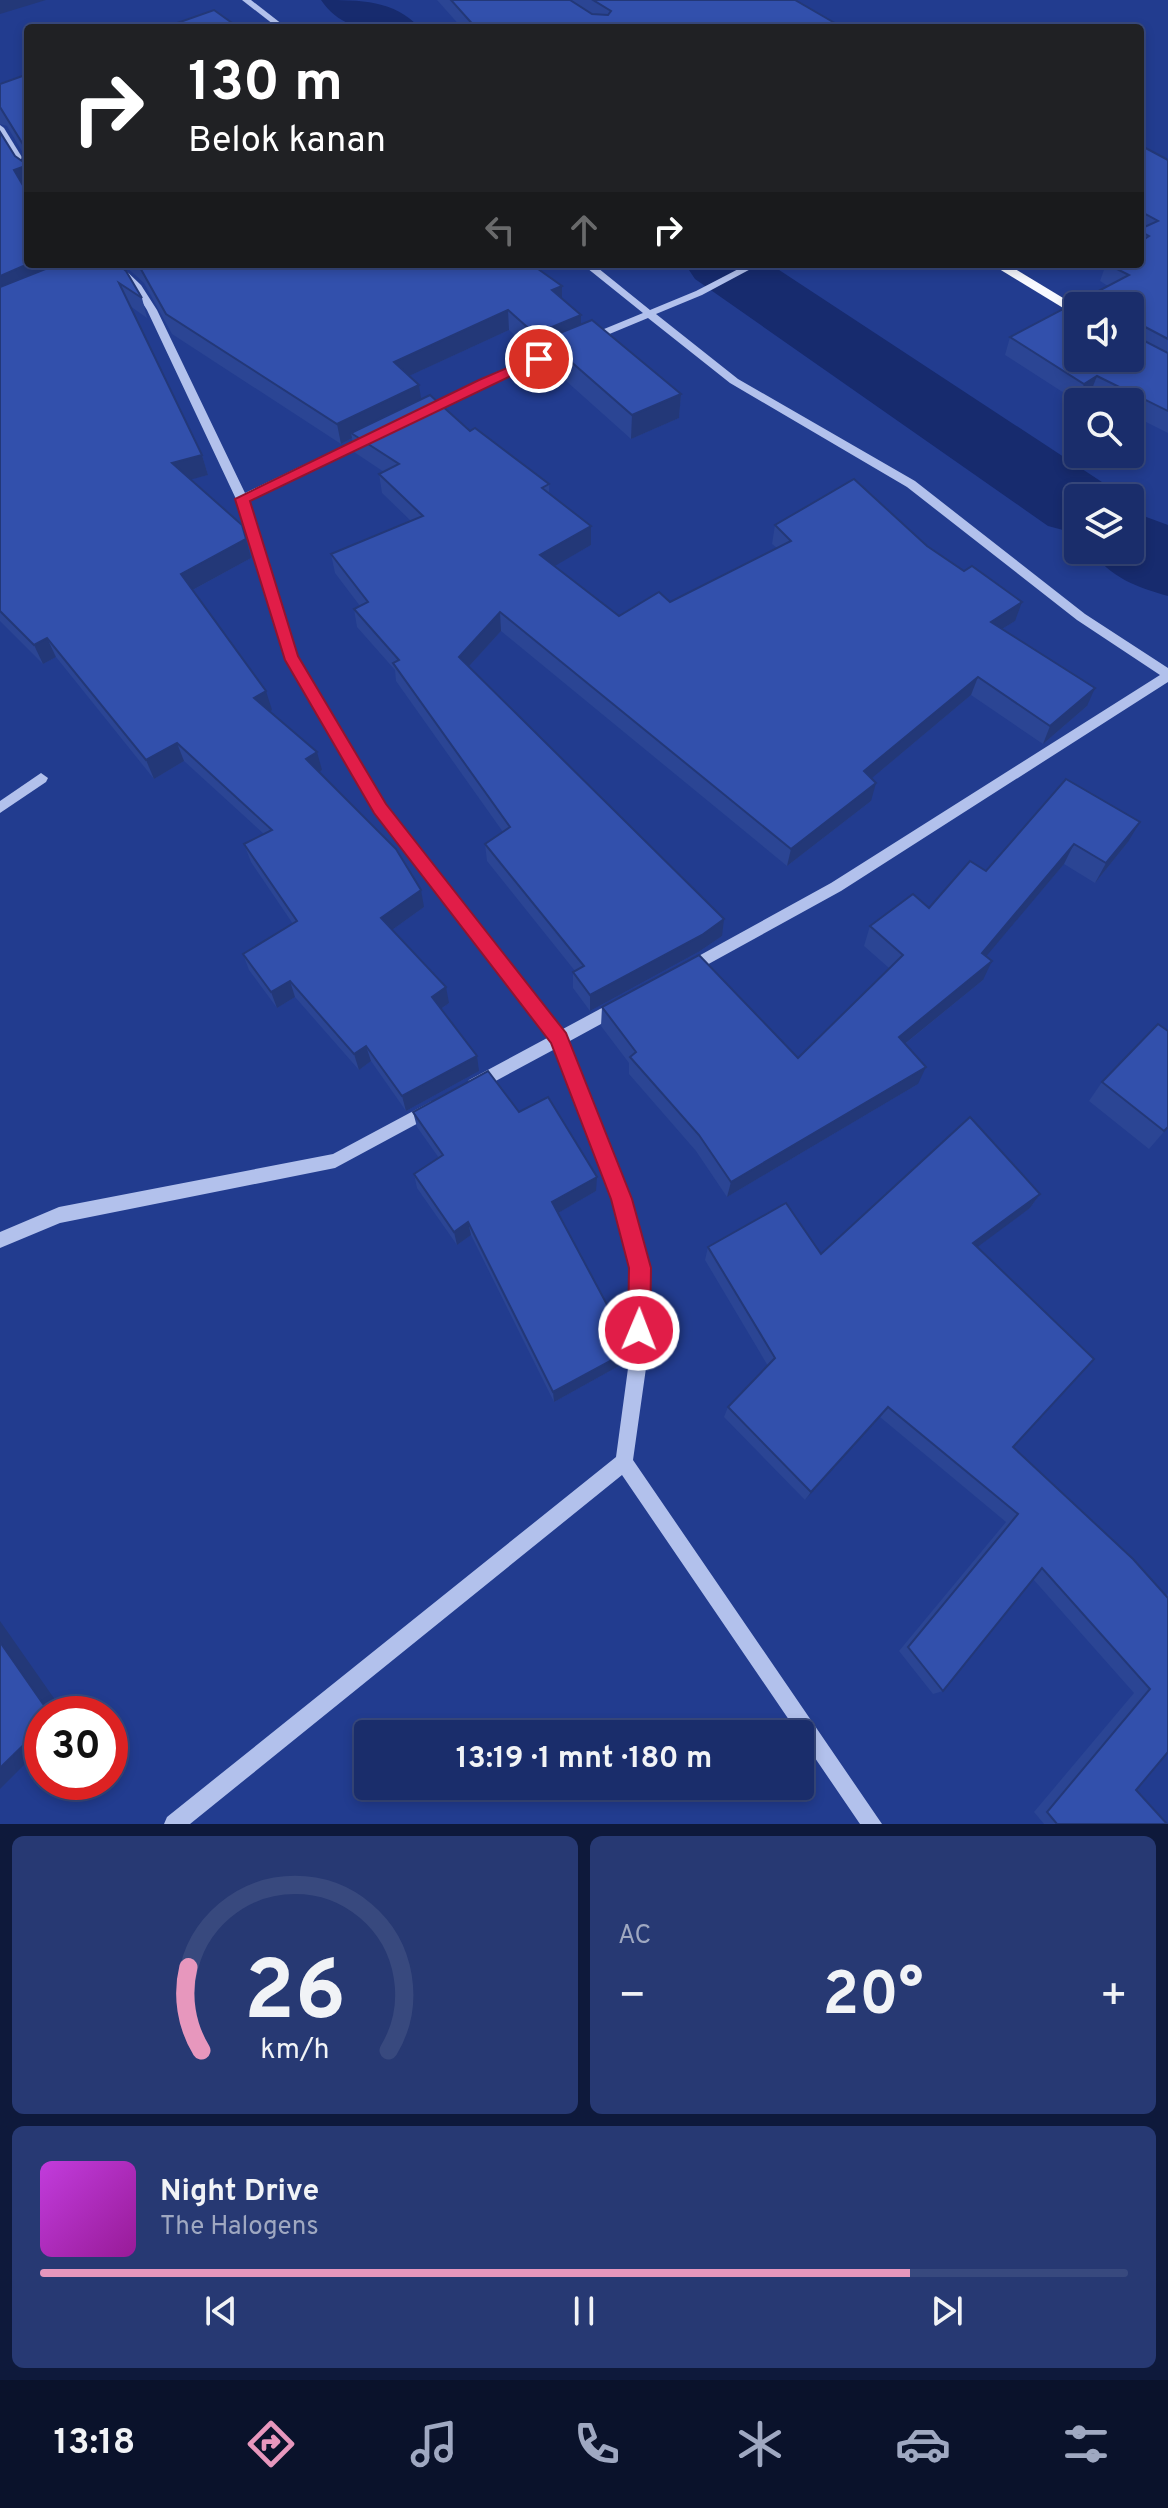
<!DOCTYPE html>
<html lang="id">
<head>
<meta charset="utf-8">
<style>
	:root { --surface:#1a2d6b; --page:#273973; --text:#f1f3f6; --muted:#9fa8c1; --line:#38497e; --accent:#e797bd }
	body { margin:0; font-family:Overpass,sans-serif; background:var(--page); color:var(--text); height:100vh; display:flex; flex-direction:column; font-size:30px; white-space:nowrap }
	* { box-sizing:border-box; margin:0 }
	p { font-size:26px; color:var(--muted) }
	.icon { flex:none; width:44px; height:44px; fill:none; stroke:currentColor; stroke-width:2; stroke-linecap:round; stroke-linejoin:round }
	.map { position:relative; height:1824px; overflow:hidden }
	.side { display:flex; flex-direction:column; gap:12px; padding:12px; background:#0e193b; flex:1 }
	.side>* { flex:none }
	.guide { position:absolute; left:24px; top:24px; width:1120px; height:244px; border-radius:8px; box-shadow:0 4px 12px #0003,0 0 0 2px var(--line); background:#202124; color:#fff; overflow:hidden }
	.fabs { position:absolute; left:1064px; top:292px; display:grid; gap:16px }
	.fabs a { display:grid; place-items:center; width:80px; height:80px; border-radius:8px; background:var(--surface); box-shadow:0 4px 12px #0003,0 0 0 2px var(--line); font-size:40px }
	.speed { position:absolute; left:24px; top:1696px; display:flex; gap:16px; font-size:40px; font-weight:700; text-align:center }
	.speed>* { display:grid; place-content:center; width:104px; height:104px; border-radius:50%; background:var(--surface); box-shadow:0 4px 12px #0003,0 0 0 2px var(--line); line-height:1 }
	.speed .limit { border:12px solid #d22; background:#fff; color:#111 }
	.pin { position:absolute; display:grid; place-items:center; width:68px; height:68px; color:#fff; margin:-34px; border:4px solid #fff; border-radius:50%; box-shadow:0 2px 8px #0007 }
	.me { position:absolute; width:88px; margin:-44px; rotate:1deg; stroke-linejoin:round; filter:drop-shadow(0 0 6px #0008) }
	.turn { display:flex; align-items:center; gap:28px; height:168px; padding:0 32px; font-size:36px }
	.turn .icon { width:104px; height:104px; stroke-width:2.5 }
	.turn b { display:block; font-size:56px; line-height:68px }
	.lanes { display:flex; align-items:center; height:76px; padding:0 32px; background:#0003; justify-content:center; gap:40px; direction:ltr }
	.lanes .off { opacity:.35 }
	.big { font-size:60px; font-weight:700; line-height:1.1 }
	.side .widget { flex:1; display:flex; flex-direction:column; justify-content:center; gap:12px; min-width:0; padding:0 28px; border-radius:12px; background:var(--page) }
	.side .dial { align-items:center; gap:0 }
	.dial svg { height:208px; overflow:visible; fill:none; stroke:var(--line); stroke-width:7; stroke-linecap:round; text-anchor:middle }
	.dial text { fill:var(--text); stroke:none }
	.song { display:flex; align-items:center; gap:24px }
	.cover { width:96px; height:96px; border-radius:12px; background:linear-gradient(135deg,hsl(290 70% 55%),hsl(300 70% 35%)) }
	.played { height:8px; border-radius:4px; background:linear-gradient(90deg,var(--accent) 80%,var(--line) 80%) }
	.keys { display:flex; justify-content:space-around; direction:ltr }
	.heat { display:flex; justify-content:space-between; align-items:center; font-size:44px; direction:ltr }
	.side .tiles { flex:1; display:grid; gap:12px; grid-template-columns:1fr 1fr }
	.widget:last-child { grid-column:span 2 }
	.trip { position:absolute; left:354px; top:1720px; width:460px; height:80px; border-radius:8px; background:var(--surface); box-shadow:0 4px 12px #0003,0 0 0 2px var(--line); font-weight:700; line-height:80px; text-align:center }
	.tab-bar { display:flex; height:128px; justify-content:space-around; align-items:center; background:#0a122b; color:var(--muted) }
	.tab-bar .icon { width:56px; height:56px }
	.tab-bar .current { color:var(--accent) }
	.tab-bar b { font-size:36px; color:var(--text) }
	.map>svg:first-child { display:block }
	.lines { fill:none; stroke-linecap:round; stroke-linejoin:round }
	.river { fill:#172b6e; fill-rule:evenodd }
	.minor { fill:#b2c1ec; fill-rule:evenodd }
	.major { fill:#f7f9ff; fill-rule:evenodd }
	.wall { fill:#2b4594 }
	.shaded-wall { fill:#233878 }
	.building { fill:#3250ac; stroke:#233878; stroke-width:2; fill-rule:evenodd }
	.route { fill:#e11d48; stroke:#92132f; stroke-width:2 }
</style>
</head>
<body>
<div class="map">
<svg width="1168" height="1824" viewBox="0 0 1168 1824">
	<rect width="100%" height="100%" fill="#223c8f"/>
	<g class="lines">
		<!-- river -->
		<g class="river">
			<path d="M321,0C361,0 394,0 420,28C379,28 347,37 321,0Z"/>
			<polygon points="685,264 770,264 1108,486 1116,498 1078,498 1078,534 1048,526 695,279"/>
			<path d="M1130,511L1168,525V596C1139,588 1108,577 1092,550H1130Z"/>
		</g>
		<!-- minor -->
		<g class="minor">
			<polygon points="242,0 251,0 287,28 278,28"/>
			<polygon points="0,125 4,128 28,167 28,177 24,174 0,135"/>
			<polygon points="109,264 119,264 141,285 157,310 245,493 364,436 368,435 373,438 248,501 297,656 385,805 561,1030 613,1002 618,1001 623,1002 625,1007 623,1012 568,1042 629,1199 648,1268 647,1361 633,1460 882,1824 860,1824 622,1475 190,1824 164,1824 167,1817 616,1457 629,1361 632,1268 613,1199 555,1049 479,1090 474,1092 469,1090 466,1085 469,1080 549,1037 375,813 285,656 236,499 147,310 134,289"/>
			<polygon points="582,264 593,264 650,310 696,291 748,264 760,264 702,295 656,314 738,379 915,481 1085,614 1168,668 1168,682 841,891 694,972 689,974 684,972 682,968 684,964 831,883 1160,675 1077,620 907,487 730,383 648,318 595,340 587,340 587,336 643,313"/>
			<polygon points="561,347 566,350 565,352 427,414 419,414 418,412"/>
			<polygon points="41,773 48,778 46,782 0,813 0,801"/>
			<polygon points="432,1101 437,1103 440,1108 437,1113 335,1168 60,1223 0,1248 0,1232 59,1207 333,1154"/>
		</g>
		<!-- major -->
		<polygon class="major" points="991,264 1007,264 1078,307 1078,317"/>
	</g>
	<!-- wall -->
	<g class="wall">
		<polygon points="437,0 795,0 832,28 462,28"/>
		<polygon points="28,74 24,188 28,264 118,264 142,298 147,318 130,306 202,455 208,475 191,479 251,558 193,590 272,710 269,711 322,770 319,772 424,907 392,930 449,1003 441,1009 479,1071 406,1111 371,1061 359,1070 295,997 277,1008 249,970 243,954 293,924 251,862 244,844 264,834 184,761 154,779 56,657 43,664 0,621 0,132 15,156 22,161 23,153 7,126 0,124 0,84"/>
		<polygon points="1140,145 1168,160 1168,433 1130,414 1130,402 1106,402 1090,394 1078,402 1005,355 1010,337 1084,302 1108,286 1100,281 1106,264 1140,264"/>
		<polygon points="123,264 531,264 562,299 581,315 581,324 681,394 679,418 631,439 546,363 546,350 535,354 509,330 409,376 421,400 549,484 549,493 591,526 591,545 554,566 619,616 670,602 777,548 772,544 775,525 927,546 1015,621 1002,629 1087,706 1043,744 971,695 872,778 871,801 787,866 501,631 469,666 722,936 700,951 590,1011 573,988 573,972 575,971 487,861 485,844 503,832 396,681 395,670 357,627 354,609 360,606 335,573 331,554 411,521 382,493 379,474 384,472 354,452 352,438 341,444 172,334 144,283"/>
		<polygon points="1066,779 1128,842 1095,883 1064,864 986,956 983,980 905,1044 918,1084 727,1197 696,1151 629,1074 629,1063 601,1026 602,1007 798,1058 889,968 864,946 870,926 929,908 986,871"/>
		<polygon points="1102,1082 1168,1127 1149,1149 1089,1101"/>
		<polygon points="413,1112 519,1112 596,1191 558,1213 626,1362 554,1402 471,1235 457,1245 417,1188 414,1174 439,1158 417,1127"/>
		<polygon points="1040,1194 1030,1208 977,1247 1013,1447 1166,1596 1168,1593 1168,1752 1136,1790 1167,1824 1044,1824 1034,1812 1134,1693 1033,1579 943,1691 933,1694 899,1651 1006,1522 880,1417 805,1500 724,1417 728,1407 768,1366 705,1260 708,1247 821,1254"/>
	</g>
	<!-- shaded-wall -->
	<g class="shaded-wall">
		<polygon points="0,0 46,0 0,14"/>
		<polygon points="833,22 832,28 820,28 821,27"/>
		<polygon points="28,165 28,186 20,189 14,170"/>
		<polygon points="28,264 65,264 0,299 0,276"/>
		<polygon points="562,286 562,306 552,290"/>
		<polygon points="508,310 509,330 396,382 394,362"/>
		<polygon points="581,315 581,335 545,339 546,350 535,354 535,334"/>
		<polygon points="1097,376 1090,394 1078,402 1084,384"/>
		<polygon points="419,385 422,405 351,433 352,438 341,444 337,424"/>
		<polygon points="681,394 679,418 631,439 632,415"/>
		<polygon points="202,455 208,475 178,483 172,463"/>
		<polygon points="591,526 591,545 541,574 540,555"/>
		<polygon points="246,539 251,558 187,593 181,574"/>
		<polygon points="1022,602 1015,621 984,640 991,622"/>
		<polygon points="500,612 501,631 461,675 459,657"/>
		<polygon points="47,638 56,657 43,664 34,645"/>
		<polygon points="978,677 971,695 859,789 864,771"/>
		<polygon points="1095,688 1087,706 1043,744 1050,726"/>
		<polygon points="266,691 272,710 260,717 254,698"/>
		<polygon points="177,743 184,761 154,779 146,760"/>
		<polygon points="317,752 322,770 311,778 306,759"/>
		<polygon points="876,783 871,801 787,866 791,849"/>
		<polygon points="1140,822 1128,842 1095,883 1106,863"/>
		<polygon points="1074,844 1064,864 973,972 982,953"/>
		<polygon points="421,890 424,907 385,935 381,918"/>
		<polygon points="724,919 722,936 700,951 590,1011 590,995"/>
		<polygon points="992,961 983,980 891,1055 899,1037"/>
		<polygon points="290,981 295,997 277,1008 271,992"/>
		<polygon points="446,987 449,1003 435,1013 432,997"/>
		<polygon points="366,1046 371,1061 359,1070 354,1054"/>
		<polygon points="477,1056 479,1071 406,1111 402,1096"/>
		<polygon points="926,1067 918,1084 727,1197 731,1182"/>
		<polygon points="597,1177 596,1191 553,1216 552,1202"/>
		<polygon points="1040,1194 1030,1208 964,1257 973,1243"/>
		<polygon points="468,1222 471,1235 457,1245 454,1232"/>
		<polygon points="627,1352 626,1362 554,1402 553,1392"/>
		<polygon points="888,1407 880,1417 805,1500 811,1492"/>
		<polygon points="0,1621 65,1714 50,1714 0,1642"/>
		<polygon points="42,1727 42,1747 0,1789 0,1768"/>
	</g>
	<!-- building -->
	<g class="building">
		<polygon points="451,0 570,0 592,14 608,15 611,11 593,0 795,0 833,22 821,27 824,28 476,28"/>
		<polygon points="214,10 239,28 163,28"/>
		<polygon points="28,74 28,165 14,170 28,194 28,264 0,276 0,132 15,156 22,161 24,146 0,107 0,84"/>
		<path d="M1140,145L1168,160V339L1134,321L1135,336L1168,353V411L1097,376L1084,384L1010,337L1080,300L1084,302L1087,297L1129,275L1107,264H1140V242L1149,236L1140,231V229L1158,221L1140,211ZM1078,306H1130V358H1078Z"/>
		<polygon points="58,264 118,264 126,271 142,298 119,283 202,455 172,463 242,525 246,539 181,574 266,691 254,698 317,752 306,759 396,849 421,890 381,918 446,987 432,997 477,1056 402,1096 366,1046 354,1054 290,981 271,992 243,954 297,921 244,844 272,830 177,743 146,760 47,638 34,645 0,611 0,287"/>
		<polygon points="138,264 531,264 562,286 552,290 581,315 535,334 508,310 394,362 419,385 337,424 166,314"/>
		<polygon points="592,320 681,394 632,415 545,339"/>
		<polygon points="430,395 470,431 475,428 549,484 542,488 591,526 540,555 619,616 659,592 670,602 791,541 775,525 854,479 927,546 964,571 972,566 1022,602 991,622 1095,688 1050,726 978,677 864,771 876,783 791,849 500,612 459,657 724,919 702,935 590,995 573,972 584,966 485,844 510,827 393,663 399,660 354,609 368,602 331,554 423,516 379,474 399,464 351,433"/>
		<polygon points="1066,779 1140,822 1106,863 1074,844 982,953 992,961 899,1037 926,1067 731,1182 699,1135 630,1057 636,1052 602,1007 699,955 798,1058 903,955 870,926 913,894 929,908 970,861 986,871"/>
		<polygon points="1158,1024 1168,1031 1168,1127 1164,1131 1102,1082"/>
		<polygon points="488,1071 519,1112 548,1097 597,1177 552,1202 627,1342 627,1352 553,1392 468,1222 454,1232 414,1174 443,1155 413,1112"/>
		<polygon points="970,1117 1040,1194 973,1243 1094,1359 1013,1447 1133,1559 1168,1598 1168,1752 1136,1790 1167,1824 1057,1824 1047,1812 1150,1689 1042,1568 943,1691 908,1647 1018,1514 888,1407 811,1492 728,1407 775,1358 708,1247 786,1203 821,1254"/>
		<polygon points="0,1642 50,1714 42,1714 42,1727 0,1768"/>
	</g>
	<!-- route -->
	<polygon class="route" points="535,356 546,359 250,501 298,656 386,804 566,1033 632,1199 651,1268 650,1330 646,1338 639,1341 631,1338 628,1330 629,1268 611,1199 551,1043 374,813 285,660 235,499 479,380"/>
</svg>
<div class="fabs">
<a><svg class="icon" aria-label="sound" viewBox="0 0 24 24"><path d="M4 9h4l5-4v14l-5-4H4zM17 9q2 3 0 6"/></svg></a>
<a><svg class="icon" aria-label="search" viewBox="0 0 24 24"><circle cx="10" cy="10" r="6"/><path d="M15 15l6 6"/></svg></a>
<a><svg class="icon" aria-label="layers" viewBox="0 0 24 24"><path d="M12 4l9 5-9 5-9-5zM3 14l9 5 9-5"/></svg></a>
</div>
<div class="speed"><div class="limit">30</div></div>
<div class="pin" style="left:539px;top:359px;background:#d93025"><svg class="icon" aria-label="arrive" viewBox="0 0 24 24"><path d="M6 21V4h12l-3 4 3 4H6"/></svg></div>
<svg class="me" style="left:639px;top:1330px" viewBox="-20 -20 40 40"><circle r="17" fill="#e11d48" stroke="#fff" stroke-width="3"/><path d="M0-11L8 9 0 5-8 9z" fill="#fff"/></svg>
<div class="trip">13:19 · 1 mnt · 180 m</div>
<div class="guide">
<div class="turn"><svg class="icon" aria-label="right" viewBox="0 0 24 24"><path d="M7 20v-9h11M14 6l5 5-5 5"/></svg><div><b>130 m</b>Belok kanan</div></div>
<div class="lanes"><svg class="icon off" aria-label="left" viewBox="0 0 24 24"><path d="M17 20v-9H6M10 6l-5 5 5 5"/></svg><svg class="icon off" aria-label="ahead" viewBox="0 0 24 24"><path d="M12 20V5M6 11l6-6 6 6"/></svg><svg class="icon" aria-label="right" viewBox="0 0 24 24"><path d="M7 20v-9h11M14 6l5 5-5 5"/></svg></div>
</div>
</div>
<section class="side">
<div class="tiles">
<div class="widget dial"><svg viewBox="0 0 100 80">
<path d="M14 69A42 42 0 1 1 86 69"/>
<path d="M14 69A42 42 0 0 1 9 37" stroke="#e797bd"/>
<text x="50" y="56" font-size="32" font-weight="700">26</text>
<text x="50" y="72" font-size="11">km/h</text>
</svg></div>
<div class="widget"><p>AC</p>
<div class="heat"><a>−</a><b class="big">20°</b><a>+</a></div>
</div>
<div class="widget">
<div class="song"><i class="cover"></i><div><b>Night Drive</b><p>The Halogens</p></div></div>
<div class="played"></div>
<div class="keys"><svg class="icon" aria-label="previous" viewBox="0 0 24 24"><path d="M18 5L8 12l10 7zM5 5v14"/></svg><svg class="icon" aria-label="pause" viewBox="0 0 24 24"><path d="M8 5v14M16 5v14"/></svg><svg class="icon" aria-label="next" viewBox="0 0 24 24"><path d="M6 5l10 7-10 7zM19 5v14"/></svg></div>
</div>
</div>
</section>
<nav class="tab-bar">
<b>13:18</b>
<svg class="icon current" aria-label="directions" viewBox="0 0 24 24"><path d="M12 3l9 9-9 9-9-9zM9 14v-3h6M13 9l2 2-2 2"/></svg>
<svg class="icon" aria-label="music" viewBox="0 0 24 24"><path d="M9 18V5l10-2v13"/><circle cx="6" cy="18" r="3"/><circle cx="16" cy="16" r="3"/></svg>
<svg class="icon" aria-label="phone" viewBox="0 0 24 24"><path d="M5 4h4l2 5-3 2q2 4 5 5l2-3 5 2v4C11 20 4 13 5 4z"/></svg>
<svg class="icon" aria-label="climate" viewBox="0 0 24 24"><path d="M12 3v18M4 7l16 10M4 17L20 7"/></svg>
<svg class="icon" aria-label="car" viewBox="0 0 24 24"><path d="M5 17H2v-5l4-1 3-4h7l3 4 3 1v5h-3M9 17h6M6 11h13"/><circle cx="7" cy="17" r="2"/><circle cx="17" cy="17" r="2"/></svg>
<svg class="icon" aria-label="filters" viewBox="0 0 24 24"><path d="M4 7h16M4 17h16"/><circle cx="9" cy="7" r="2"/><circle cx="15" cy="17" r="2"/></svg>
</nav>
</body>
</html>
